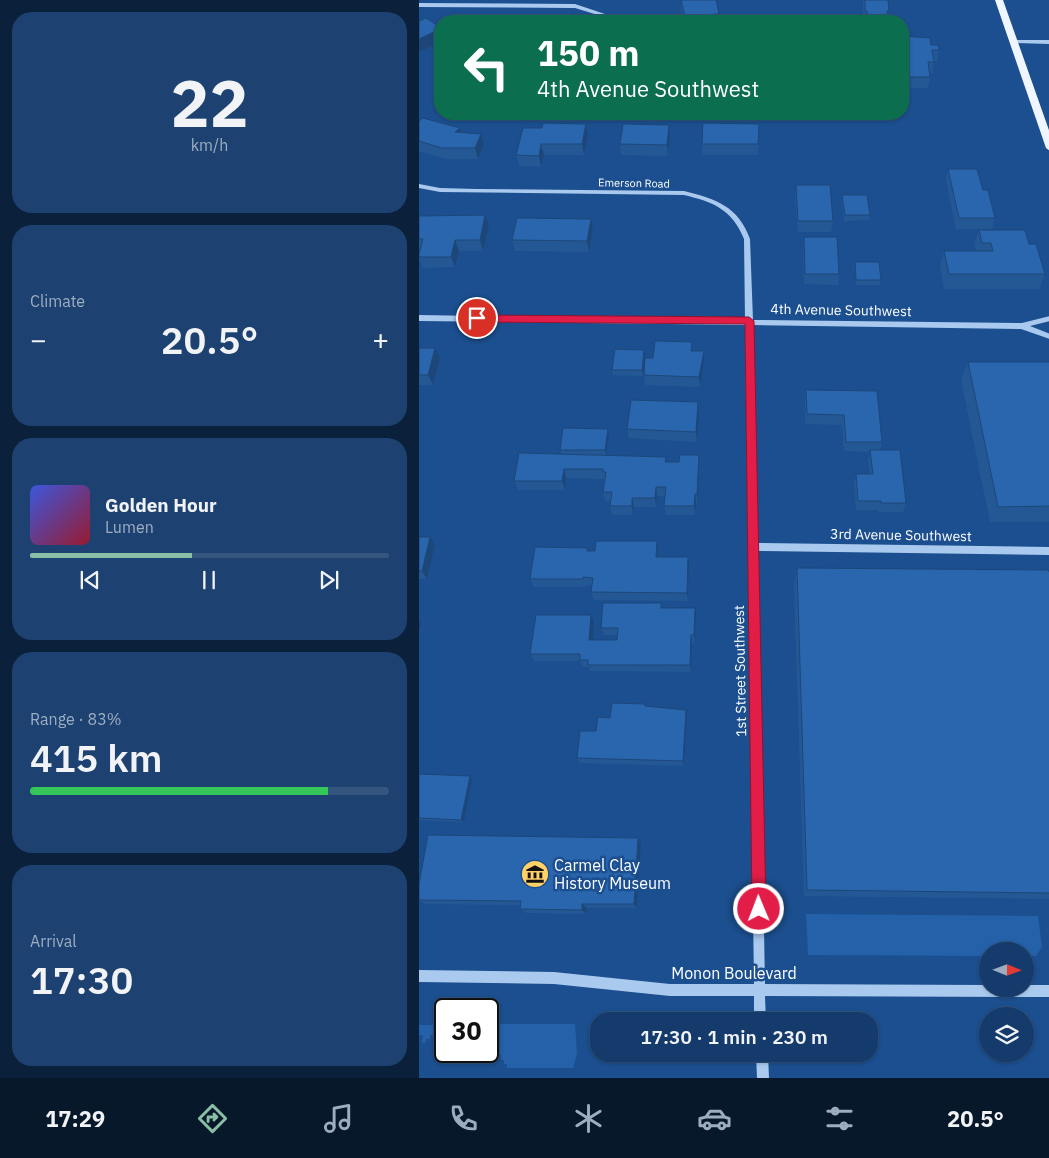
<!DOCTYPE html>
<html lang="en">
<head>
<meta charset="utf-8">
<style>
	:root { --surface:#143b6b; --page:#1d4271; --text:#f1f3f6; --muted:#9dadc1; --line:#33557e; --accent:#8abfa5 }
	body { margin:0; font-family:"IBM Plex Sans",sans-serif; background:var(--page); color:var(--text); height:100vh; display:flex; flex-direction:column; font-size:19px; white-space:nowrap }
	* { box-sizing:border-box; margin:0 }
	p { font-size:16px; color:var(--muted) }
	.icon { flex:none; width:28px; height:28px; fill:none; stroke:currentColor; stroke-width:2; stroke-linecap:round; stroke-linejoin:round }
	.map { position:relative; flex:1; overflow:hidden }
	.details { display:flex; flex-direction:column; gap:12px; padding:12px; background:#0b203b; width:419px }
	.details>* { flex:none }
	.top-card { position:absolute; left:15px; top:15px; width:475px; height:105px; border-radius:20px; box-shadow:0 1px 4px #0004,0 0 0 1px var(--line); background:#0b6e4f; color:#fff; overflow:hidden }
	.needle { width:32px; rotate:91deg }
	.controls { position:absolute; left:560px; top:942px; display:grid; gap:10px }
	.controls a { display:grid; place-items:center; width:55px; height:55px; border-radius:50%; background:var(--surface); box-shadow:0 1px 4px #0004,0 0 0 1px var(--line); font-size:25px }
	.speed { position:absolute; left:15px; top:998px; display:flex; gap:10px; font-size:25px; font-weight:700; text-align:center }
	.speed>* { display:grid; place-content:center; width:65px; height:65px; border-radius:50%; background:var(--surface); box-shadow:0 1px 4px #0004,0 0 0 1px var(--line); line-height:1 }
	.speed .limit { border:2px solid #111; border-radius:8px; background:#fff; color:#111 }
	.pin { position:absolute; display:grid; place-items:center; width:42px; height:42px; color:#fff; margin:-21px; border:2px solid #fff; border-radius:50%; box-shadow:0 1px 5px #0007 }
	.me { position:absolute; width:55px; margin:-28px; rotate:359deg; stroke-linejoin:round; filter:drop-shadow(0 0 4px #0008) }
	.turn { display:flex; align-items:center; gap:18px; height:105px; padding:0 20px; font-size:22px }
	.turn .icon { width:65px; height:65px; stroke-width:2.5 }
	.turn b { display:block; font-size:35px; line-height:42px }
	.big { font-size:38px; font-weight:600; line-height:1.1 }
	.details .card { flex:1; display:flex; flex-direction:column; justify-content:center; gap:8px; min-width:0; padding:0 18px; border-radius:20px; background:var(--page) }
	.details .dial { align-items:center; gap:0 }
	.dial b { font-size:65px; line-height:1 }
	.song { display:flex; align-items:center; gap:15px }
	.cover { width:60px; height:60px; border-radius:8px; background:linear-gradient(135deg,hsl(230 70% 55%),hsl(350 70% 35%)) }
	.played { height:5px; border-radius:2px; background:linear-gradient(90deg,var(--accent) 45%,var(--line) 45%) }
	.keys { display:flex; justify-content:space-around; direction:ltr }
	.heat { display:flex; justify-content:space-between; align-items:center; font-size:28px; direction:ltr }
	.charge { height:8px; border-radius:4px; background:linear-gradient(90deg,#34c759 83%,var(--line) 0) }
	.trip { position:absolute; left:171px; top:1012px; width:288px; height:50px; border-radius:20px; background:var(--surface); box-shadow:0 1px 4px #0004,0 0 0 1px var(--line); font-weight:600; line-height:50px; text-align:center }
	.menu { display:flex; height:80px; justify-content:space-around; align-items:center; background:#08182b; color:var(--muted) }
	.menu .icon { width:35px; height:35px }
	.menu .selected { color:var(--accent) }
	.menu b { font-size:22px; color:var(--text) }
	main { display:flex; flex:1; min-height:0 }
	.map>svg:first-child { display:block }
	.green { fill:#2461a8 }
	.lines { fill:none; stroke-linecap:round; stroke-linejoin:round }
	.minor { fill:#a9c9ee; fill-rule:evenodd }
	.major { fill:#f0f6ff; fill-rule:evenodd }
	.wall { fill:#245895 }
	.shaded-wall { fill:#1d4779 }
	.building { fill:#2a66ad; stroke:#1d4779 }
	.route { fill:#e11d48; stroke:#92132f }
	.labels { text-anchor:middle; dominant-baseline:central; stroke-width:5; stroke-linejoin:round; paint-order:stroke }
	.far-street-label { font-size:11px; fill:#fff; stroke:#1b4f8f }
	.street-label { font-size:14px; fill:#fff; stroke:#1b4f8f }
	.near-poi-label { font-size:16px; fill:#fff; stroke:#1b4f8f; text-anchor:start }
	.near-street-label { font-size:16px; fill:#fff; stroke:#1b4f8f }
</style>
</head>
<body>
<main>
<section class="details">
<div class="card dial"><b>22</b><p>km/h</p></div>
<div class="card"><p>Climate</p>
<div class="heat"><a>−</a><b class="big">20.5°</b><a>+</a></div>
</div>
<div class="card">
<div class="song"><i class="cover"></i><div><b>Golden Hour</b><p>Lumen</p></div></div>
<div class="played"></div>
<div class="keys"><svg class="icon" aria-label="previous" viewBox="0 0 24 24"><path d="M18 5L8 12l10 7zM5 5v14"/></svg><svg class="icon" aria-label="pause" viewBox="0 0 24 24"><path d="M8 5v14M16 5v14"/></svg><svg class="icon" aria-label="next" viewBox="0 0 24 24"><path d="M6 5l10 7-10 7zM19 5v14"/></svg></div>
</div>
<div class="card"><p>Range · 83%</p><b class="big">415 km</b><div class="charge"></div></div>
<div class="card"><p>Arrival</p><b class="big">17:30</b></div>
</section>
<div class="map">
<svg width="631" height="1078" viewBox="0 0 631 1078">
	<rect width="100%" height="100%" fill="#1b4f8f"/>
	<!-- green -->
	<g class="green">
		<polygon points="387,914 619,916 623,947 617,956 607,956 606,951 569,951 569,956 389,955"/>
		<polygon points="69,1024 156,1024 158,1053 154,1068 88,1068 88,1064 85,1064 85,1060 82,1060 82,1055 79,1055 78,1059 75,1059 76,1051 72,1050 71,1055 68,1055"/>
		<polygon points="0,1025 26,1025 26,1038 24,1043 20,1043 21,1034 18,1034 17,1039 14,1039 14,1035 11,1035 11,1039 7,1039 6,1043 3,1043 4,1035 1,1035 0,1037"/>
	</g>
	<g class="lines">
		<!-- minor -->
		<g class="minor">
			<polygon points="0,3 156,4 195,17 192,19 156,8 0,7"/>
			<polygon points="592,40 631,40 631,44 594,43 592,42"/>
			<path d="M0,184L21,188L58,189L265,191C297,199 319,206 331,239L334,320L603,323L631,316V321L611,326L631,334V339L602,329L334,325L338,543L631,547V555L338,551L346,984L569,985V989H606V985H631V997L346,996L347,1021H335V996H251L135,984L0,982V970L135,972L251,984H335L326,325L0,321V315L326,320L325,239C313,209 294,202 265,195L21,192L0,188Z"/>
			<polygon points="337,1054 349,1054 350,1078 338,1078"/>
		</g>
		<!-- major -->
		<polygon class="major" points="576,0 584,0 631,133 631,151 627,148"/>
	</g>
	<!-- wall -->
	<g class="wall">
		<polygon points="262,0 297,0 300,14 300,21 265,21 262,8"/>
		<polygon points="444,0 469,0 470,11 468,21 444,21"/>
		<polygon points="484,36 512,45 520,50 518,61 515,61 513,73 510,73 511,77 509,88 484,88"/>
		<polygon points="0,121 42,132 65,145 59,159 27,159 0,151"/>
		<polygon points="340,124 339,155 283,155 283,144"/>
		<polygon points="123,128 169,135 165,155 125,155 122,167 100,166 97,155"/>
		<polygon points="251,136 249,156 202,155 201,144"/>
		<polygon points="529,169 564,190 576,218 573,229 537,229 527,179"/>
		<polygon points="377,185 414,221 412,232 379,232 376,196"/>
		<polygon points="423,195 451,215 450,220 425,221 423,201"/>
		<polygon points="0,216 70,226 64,251 40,251 36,267 4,268 0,259 1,249 0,249"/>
		<polygon points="172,219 174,229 170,252 96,251 93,240"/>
		<polygon points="560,230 610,244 626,274 620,289 525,289 521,266 525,251 557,251 555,245"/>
		<polygon points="385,237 420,274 419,285 385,284 384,248"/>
		<polygon points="436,262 462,280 461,285 437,285 435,268"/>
		<polygon points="273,342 273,351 285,351 285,361 281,387 226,385 225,375 234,358"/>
		<polygon points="0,348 21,358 14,385 0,385"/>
		<polygon points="226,355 224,376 194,375 193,370"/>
		<polygon points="549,362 631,362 631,522 571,522 542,380"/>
		<polygon points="387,390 458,391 463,442 461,450 487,503 484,512 460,512 459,510 437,510 435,483 437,474 451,474 449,459 451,452 425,451 423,425 386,424 386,400"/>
		<polygon points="279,402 280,412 278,442 210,438 208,429"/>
		<polygon points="190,434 187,455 143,454 247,457 247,462 260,462 280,455 280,465 279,503 277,503 276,515 247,515 245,506 246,496 238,496 237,507 215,507 214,515 193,515 191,506 192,501 186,501 184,492 185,479 147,478 146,490 99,490 95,481 142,454 141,450"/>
		<polygon points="0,537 11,537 16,545 8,579 0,579"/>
		<polygon points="239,549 239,557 270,566 269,601 175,600 172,592 173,586 167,585 167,587 115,587 111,579 169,551"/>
		<polygon points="378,568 631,573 631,899 385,896 375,585"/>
		<polygon points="242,603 243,608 277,615 276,643 273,643 272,672 171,671 170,667 164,667 161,661 115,661 111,654 175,623 173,640 198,640 198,635 185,635 182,628"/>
		<polygon points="227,707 268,716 265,766 161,763 158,758 177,731 191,718"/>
		<polygon points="0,774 53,779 45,822 0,820"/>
		<polygon points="219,838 222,843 218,908 168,908 167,914 108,913 101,909 102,905 7,904 0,901 0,884"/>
	</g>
	<!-- shaded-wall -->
	<g class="shaded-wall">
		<polygon points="21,29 21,42 0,52 0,39"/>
		<polygon points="167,124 169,135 165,155 163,144"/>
		<polygon points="250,125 251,136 249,156 248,145"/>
		<polygon points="41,128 44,139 36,132"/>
		<polygon points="62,134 65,145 59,159 56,148"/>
		<polygon points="122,144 125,155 122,167 120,156"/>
		<polygon points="66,215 70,226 64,251 61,240"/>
		<polygon points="172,219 174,229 170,252 168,241"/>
		<polygon points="36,240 40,251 36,267 32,257"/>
		<polygon points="16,348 21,358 14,385 9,375"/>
		<polygon points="225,350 226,355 224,376 223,370"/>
		<polygon points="285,351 285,361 281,387 280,377"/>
		<polygon points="279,402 280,412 278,442 277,432"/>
		<polygon points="189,429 190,434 187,455 186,450"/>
		<polygon points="280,455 280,465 279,503 278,494"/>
		<polygon points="145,469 147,478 146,490 143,481"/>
		<polygon points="237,487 238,496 237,507 236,498"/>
		<polygon points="276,494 277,503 276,515 275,506"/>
		<polygon points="213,498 215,507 214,515 213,506"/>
		<polygon points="11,537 16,545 8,579 3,571"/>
		<polygon points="238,541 239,549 238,566 237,557"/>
		<polygon points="269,557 270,566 269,601 268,593"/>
		<polygon points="276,608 277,615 276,643 275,635"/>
		<polygon points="172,615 175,623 173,648 170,640"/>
		<polygon points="0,621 2,623 0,631"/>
		<polygon points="272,635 273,643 272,672 271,665"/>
		<polygon points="267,710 268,716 265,766 264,761"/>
		<polygon points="51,776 53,779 45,822 42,820"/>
		<polygon points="219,838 222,843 218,908 215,904"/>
		<polygon points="163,904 168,908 167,914 163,910"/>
	</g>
	<!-- building -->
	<g class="building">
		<polygon points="262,0 297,0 300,14 266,16"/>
		<polygon points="446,0 469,0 470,11 468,11 469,18 449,18 448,11 446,11"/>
		<polygon points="76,16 138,16 137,21 75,21"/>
		<polygon points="7,18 21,27 21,29 0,39 0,21"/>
		<polygon points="484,36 511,38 512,45 520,45 520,50 513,50 515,62 509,62 511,77 486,77 484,65"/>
		<polygon points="4,118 41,128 36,132 62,134 56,148 23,148 0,141 0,121"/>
		<polygon points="124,123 167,124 163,144 122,144 120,156 97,155 104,128 123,128"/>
		<polygon points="284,123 340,124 339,144 283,144"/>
		<polygon points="204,124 250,125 248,145 201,144"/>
		<polygon points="529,169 558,169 564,190 569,190 576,218 540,218"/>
		<polygon points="377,185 411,185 414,221 379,221"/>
		<polygon points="423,195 448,195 451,215 426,215"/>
		<polygon points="66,215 61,240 36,240 32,257 0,257 0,254 4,239 0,239 0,216"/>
		<polygon points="98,218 172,219 168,241 93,240"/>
		<polygon points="560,230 606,230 610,244 617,244 626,274 530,274 525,251 574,251 572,243 563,243"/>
		<polygon points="385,237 418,237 420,274 386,274"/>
		<polygon points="436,262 460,262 462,280 437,280"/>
		<polygon points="236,341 273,342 272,351 285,351 280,377 225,375 226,358 234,358"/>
		<polygon points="0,348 16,348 9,375 0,375"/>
		<polygon points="196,349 225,350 223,370 193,370"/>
		<polygon points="549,362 631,362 631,506 579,507"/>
		<polygon points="387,390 458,391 463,442 427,442 425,415 388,414"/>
		<polygon points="212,400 279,402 277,432 208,429"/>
		<polygon points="144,428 189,429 186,450 141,450"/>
		<polygon points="451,450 481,450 487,503 462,503 462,501 439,501 437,474 454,474"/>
		<polygon points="100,453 247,457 246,462 260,462 261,455 280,455 278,494 276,494 275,506 245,506 247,487 237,487 236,498 213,498 213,506 191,506 193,492 184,492 187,472 184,472 184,469 145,469 143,481 95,481"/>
		<polygon points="0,537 11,537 3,571 0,571"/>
		<polygon points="177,541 238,541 237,557 269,557 268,593 172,592 174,578 164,577 164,579 111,579 116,547 168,548 168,551 176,551"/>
		<polygon points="378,568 629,570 631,573 631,893 388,890"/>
		<polygon points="184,603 242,603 242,608 276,608 275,635 272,635 271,665 169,665 169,660 161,660 161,654 111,654 117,615 172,615 170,640 198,640 199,628 182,628"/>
		<polygon points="193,703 226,704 226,706 267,710 264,761 158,758 161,731 177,731 179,717 191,718"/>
		<polygon points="0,774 51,776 42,820 0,818"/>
		<polygon points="9,835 219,838 215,904 163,904 163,910 101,909 102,901 0,900 0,884"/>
	</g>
	<!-- route -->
	<polygon class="route" points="58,315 330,317 335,321 347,909 345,914 340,916 335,914 333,909 326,324 58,322 53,318"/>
	<!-- icons -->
	<defs>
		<symbol id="museum-disc" viewBox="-11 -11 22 22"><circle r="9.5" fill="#ffd166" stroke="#1b4f8f"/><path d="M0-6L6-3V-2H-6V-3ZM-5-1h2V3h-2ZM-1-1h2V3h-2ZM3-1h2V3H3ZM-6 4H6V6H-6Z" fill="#111"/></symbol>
	</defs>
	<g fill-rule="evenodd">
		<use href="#museum-disc" x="100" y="858" width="32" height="32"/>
	</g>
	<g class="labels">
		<!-- far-street labels -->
		<g class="far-street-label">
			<text transform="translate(215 183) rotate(1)">Emerson Road</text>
		</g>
		<!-- street labels -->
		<g class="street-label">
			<text transform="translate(422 310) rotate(1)">4th Avenue Southwest</text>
			<text transform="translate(482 535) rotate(1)">3rd Avenue Southwest</text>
			<text transform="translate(321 671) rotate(-91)">1st Street Southwest</text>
		</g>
		<!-- near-poi labels -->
		<g class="near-poi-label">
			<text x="135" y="865">Carmel Clay<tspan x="135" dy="18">History Museum</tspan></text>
		</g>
		<!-- near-street labels -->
		<g class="near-street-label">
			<text x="315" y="973">Monon Boulevard</text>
		</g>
	</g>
</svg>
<div class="controls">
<a><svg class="needle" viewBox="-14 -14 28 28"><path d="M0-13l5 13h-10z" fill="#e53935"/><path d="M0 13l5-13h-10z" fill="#9dadc1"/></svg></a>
<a><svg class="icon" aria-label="layers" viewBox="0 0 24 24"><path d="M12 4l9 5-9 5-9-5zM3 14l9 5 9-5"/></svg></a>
</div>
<div class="speed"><div class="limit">30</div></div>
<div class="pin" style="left:58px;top:318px;background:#d93025"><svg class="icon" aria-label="arrive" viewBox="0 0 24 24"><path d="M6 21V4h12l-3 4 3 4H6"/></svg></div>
<svg class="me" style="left:340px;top:909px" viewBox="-20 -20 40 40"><circle r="17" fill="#e11d48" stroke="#fff" stroke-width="3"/><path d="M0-11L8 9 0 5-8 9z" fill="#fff"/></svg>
<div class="trip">17:30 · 1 min · 230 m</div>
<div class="top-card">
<div class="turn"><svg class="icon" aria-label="left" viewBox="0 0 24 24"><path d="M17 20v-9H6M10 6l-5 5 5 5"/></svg><div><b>150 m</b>4th Avenue Southwest</div></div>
</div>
</div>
</main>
<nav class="menu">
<b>17:29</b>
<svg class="icon selected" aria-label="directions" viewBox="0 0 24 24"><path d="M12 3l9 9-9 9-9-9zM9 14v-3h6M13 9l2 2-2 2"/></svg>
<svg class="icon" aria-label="music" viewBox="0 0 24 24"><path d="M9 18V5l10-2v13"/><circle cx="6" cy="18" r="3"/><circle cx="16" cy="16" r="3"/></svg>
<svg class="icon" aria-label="phone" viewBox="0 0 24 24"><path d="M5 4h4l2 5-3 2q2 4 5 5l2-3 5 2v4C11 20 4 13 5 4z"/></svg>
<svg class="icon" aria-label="climate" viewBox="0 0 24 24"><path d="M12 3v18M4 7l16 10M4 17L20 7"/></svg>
<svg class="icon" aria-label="car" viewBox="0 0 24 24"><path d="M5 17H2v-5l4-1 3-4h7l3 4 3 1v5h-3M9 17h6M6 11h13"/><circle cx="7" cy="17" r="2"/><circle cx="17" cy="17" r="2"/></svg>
<svg class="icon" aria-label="filters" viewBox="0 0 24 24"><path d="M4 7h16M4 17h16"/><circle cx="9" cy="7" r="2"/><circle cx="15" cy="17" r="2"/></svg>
<b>20.5°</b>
</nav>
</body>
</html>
